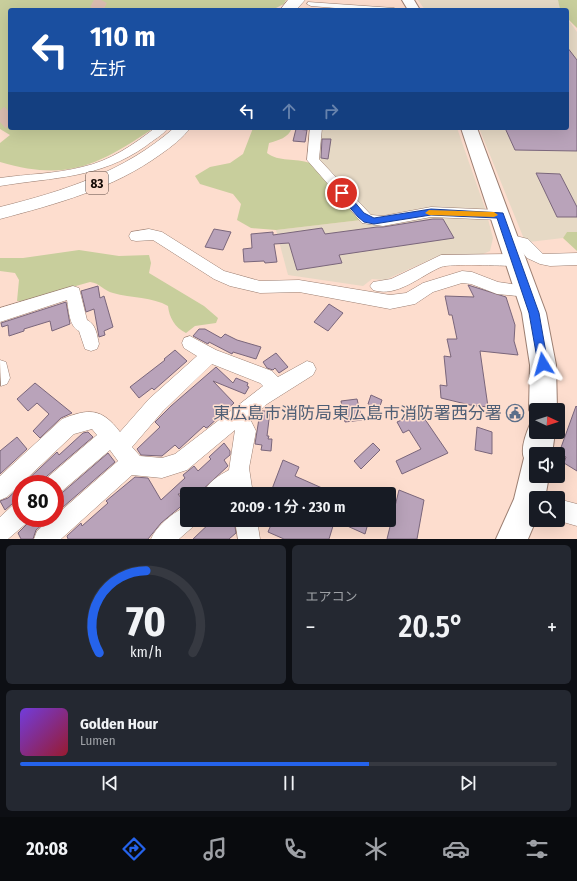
<!DOCTYPE html>
<html lang="ja">
<head>
<meta charset="utf-8">
<style>
	:root { --surface:#171b24; --page:#242831; --text:#f1f3f6; --muted:#9ea1a6; --line:#363941; --accent:#2563eb }
	body { margin:0; font-family:"Fira Sans Condensed","Noto Sans JP",sans-serif; background:var(--page); color:var(--text); height:100vh; display:flex; flex-direction:column; font-size:15px; white-space:nowrap }
	* { box-sizing:border-box; margin:0 }
	p { font-size:13px; color:var(--muted) }
	.icon { flex:none; width:22px; height:22px; fill:none; stroke:currentColor; stroke-width:2; stroke-linecap:round; stroke-linejoin:round }
	.map { position:relative; height:539px; overflow:hidden }
	.drawer { display:flex; flex-direction:column; gap:6px; padding:6px; background:#0d0f14; flex:1 }
	.drawer>* { flex:none }
	.hud { position:absolute; left:8px; top:8px; width:561px; height:122px; border-radius:4px; box-shadow:0 4px 16px #0002; background:#1a4fa0; color:#fff; overflow:hidden }
	.needle { width:26px; rotate:94deg }
	.buttons { position:absolute; left:529px; top:403px; display:grid; gap:8px }
	.buttons a { display:grid; place-items:center; width:36px; height:36px; border-radius:4px; background:var(--surface); box-shadow:0 4px 16px #0002; font-size:20px }
	.speed { position:absolute; left:12px; top:475px; display:flex; gap:8px; font-size:20px; font-weight:700; text-align:center }
	.speed>* { display:grid; place-content:center; width:52px; height:52px; border-radius:50%; background:var(--surface); box-shadow:0 4px 16px #0002; line-height:1 }
	.speed .limit { border:6px solid #d22; background:#fff; color:#111 }
	.pin { position:absolute; display:grid; place-items:center; width:34px; height:34px; color:#fff; margin:-17px; border:2px solid #fff; border-radius:50%; box-shadow:0 1px 4px #0007 }
	.me { position:absolute; width:44px; margin:-22px; rotate:352deg; stroke-linejoin:round; filter:drop-shadow(0 0 3px #0008) }
	.turn { display:flex; align-items:center; gap:14px; height:84px; padding:0 16px; font-size:18px }
	.turn .icon { width:52px; height:52px; stroke-width:2.5 }
	.turn b { display:block; font-size:28px; line-height:34px }
	.lanes { display:flex; align-items:center; height:38px; padding:0 16px; background:#0003; justify-content:center; gap:20px; direction:ltr }
	.lanes .off { opacity:.35 }
	.big { font-size:30px; font-weight:600; line-height:1.1 }
	.drawer .card { flex:1; display:flex; flex-direction:column; justify-content:center; gap:6px; min-width:0; padding:0 14px; border-radius:6px; background:var(--page) }
	.drawer .dial { align-items:center; gap:0 }
	.dial svg { height:104px; overflow:visible; fill:none; stroke:var(--line); stroke-width:7; stroke-linecap:round; text-anchor:middle }
	.dial text { fill:var(--text); stroke:none }
	.song { display:flex; align-items:center; gap:12px }
	.cover { width:48px; height:48px; border-radius:6px; background:linear-gradient(135deg,hsl(260 70% 55%),hsl(350 70% 35%)) }
	.played { height:4px; border-radius:2px; background:linear-gradient(90deg,var(--accent) 65%,var(--line) 65%) }
	.keys { display:flex; justify-content:space-around; direction:ltr }
	.heat { display:flex; justify-content:space-between; align-items:center; font-size:22px; direction:ltr }
	.drawer .tiles { flex:1; display:grid; gap:6px; grid-template-columns:1fr 1fr }
	.card:last-child { grid-column:span 2 }
	.trip { position:absolute; left:180px; top:487px; width:216px; height:40px; border-radius:4px; background:var(--surface); box-shadow:0 4px 16px #0002; font-weight:600; line-height:40px; text-align:center }
	.tabs { display:flex; height:64px; justify-content:space-around; align-items:center; background:#090b0e; color:var(--muted) }
	.tabs .icon { width:28px; height:28px }
	.tabs .current { color:var(--accent) }
	.tabs b { font-size:18px; color:var(--text) }
	.map>svg:first-child { display:block }
	.industrial { fill:#e6d9c5 }
	.green { fill:#c8ce9c }
	.building { fill:#b9a3ba; stroke:#7a667b }
	.lines { fill:none; stroke-linecap:round; stroke-linejoin:round }
	.highway-tunnel-far1 { stroke:#dabdb0; stroke-width:13; stroke-dasharray:13 6; stroke-linecap:butt }
	.highway-tunnel { stroke:#dabdb0; stroke-width:17; stroke-dasharray:17 8; stroke-linecap:butt }
	.minor-casing { stroke:#9c7f72; stroke-width:1 }
	.major-casing { stroke:#9c7f72; stroke-width:1 }
	.highway-casing { stroke:#9c7f72; stroke-width:2 }
	.minor { fill:#fff; fill-rule:evenodd }
	.major { fill:#fff; fill-rule:evenodd }
	.highway { fill:#fff; fill-rule:evenodd }
	.route { fill:#2563eb; stroke:#184099 }
	.slow { fill:#f59e0b }
	.labels { text-anchor:middle; dominant-baseline:central; stroke-width:3; stroke-linejoin:round; paint-order:stroke }
	.shield { fill:#fdddce; stroke:#5a4942; stroke-width:1 }
	.shield-label { font-size:13px; font-weight:bold; fill:#140a06 }
	.near-service-label { font-size:17px; fill:#4e5e75; stroke:#fdddce; text-anchor:end }
</style>
</head>
<body>
<div class="map">
<svg width="577" height="539" viewBox="0 0 577 539">
	<rect width="100%" height="100%" fill="#fdddce"/>
	<!-- industrial -->
	<g class="industrial">
		<polygon points="418,0 558,0 561,10 425,10"/>
		<polygon points="567,18 577,32 577,232 567,232 563,238 529,242 524,239 479,128 567,128"/>
		<polygon points="322,128 457,128 486,211 382,218 367,216 318,158"/>
		<polygon points="433,216 488,219 493,238 490,251 483,254 451,254 438,256 385,280 372,279 363,286 288,275 276,230 361,220 374,225"/>
	</g>
	<!-- green -->
	<g class="green">
		<path d="M0,0H286L284,4L272,10H10V128H154C98,165 68,182 0,162V143L10,135L0,129Z"/>
		<polygon points="558,0 577,0 577,28 567,18 567,10 560,9"/>
		<path d="M253,128H292C288,138 279,140 269,143L267,153C278,162 296,158 310,163L361,220L276,230L251,228L237,220L241,204L233,194L200,184L195,176L210,167L230,163L243,154Z"/>
		<polygon points="567,232 577,232 577,251 563,238"/>
		<path d="M79,250L119,256L149,255L151,263L149,273L204,306L218,318L216,323L195,326L186,333C175,328 169,317 168,306C153,297 131,298 113,293C104,291 100,283 90,282L23,301H17L19,280L15,273L0,271V258H23Z"/>
	</g>
	<!-- building -->
	<g class="building">
		<polygon points="567,47 577,60 577,151 515,150 505,128 567,128"/>
		<polygon points="296,129 307,130 305,142 293,141"/>
		<polygon points="322,139 331,139 328,159 321,158"/>
		<polygon points="536,173 560,174 577,207 577,217 557,217"/>
		<polygon points="433,219 443,219 454,238 339,255 342,263 297,270 289,243 274,244 277,262 265,263 264,261 244,262 243,249 252,248 251,234 273,232 273,235 322,228 325,234 377,227 383,227"/>
		<polygon points="214,229 231,232 223,250 205,247"/>
		<polygon points="468,285 506,297 515,325 514,341 518,355 480,351 488,407 470,405 441,398 440,385 447,386 444,356 451,357 447,339 457,339 452,315 449,315 445,296 474,297"/>
		<polygon points="98,286 100,298 104,296 113,327 104,331 105,335 99,337 94,309 86,312 81,291"/>
		<polygon points="66,302 70,324 52,331 50,321 24,329 24,331 9,336 8,325 2,327 1,323"/>
		<polygon points="329,304 343,313 328,331 314,322"/>
		<polygon points="199,329 205,329 221,338 225,334 237,340 261,347 256,359 233,352 232,354 209,342 208,344 193,336"/>
		<polygon points="175,350 187,361 154,390 152,388 139,398 130,387 165,360 164,359"/>
		<polygon points="276,353 288,367 279,373 275,368 273,370 267,368 263,362"/>
		<polygon points="216,367 233,383 236,378 248,383 247,386 249,387 245,394 213,381 234,403 208,427 206,428 204,426 179,449 175,445 162,456 141,455 137,449 160,427 155,422 171,406"/>
		<polygon points="35,383 72,413 61,418 40,438 33,431 49,414 37,403 28,411 17,399"/>
		<polygon points="371,395 382,400 379,409 368,404"/>
		<polygon points="357,399 362,420 345,422 341,401"/>
		<polygon points="576,406 577,407 577,471 564,463 566,457 559,453"/>
		<polygon points="262,411 270,411 267,436 269,436 268,439 272,439 271,451 261,450 262,445 255,444 260,412"/>
		<polygon points="420,412 448,453 402,474 396,461 421,449 409,430 403,433 397,422"/>
		<polygon points="477,427 492,432 492,454 475,450"/>
		<polygon points="88,432 93,437 47,476 41,484 23,484 57,452 59,455 83,433"/>
		<polygon points="17,437 27,449 0,474 0,451"/>
		<polygon points="224,443 230,451 230,455 224,460 228,466 198,494 178,494 185,503 161,523 148,539 68,539 67,536 81,523 82,526 108,503 106,501 135,477 148,478 161,500 185,478 183,475 194,466 198,471 211,459 209,457"/>
		<polygon points="373,443 380,450 361,469 354,461"/>
		<polygon points="108,453 115,462 55,514 55,496 63,492"/>
		<polygon points="283,460 299,467 295,476 322,488 319,494 283,494 272,489"/>
		<polygon points="21,486 21,501 12,504 5,510 0,501 8,498"/>
		<polygon points="399,490 424,500 417,539 387,539"/>
		<polygon points="33,518 50,518 36,530 33,539 21,539 18,533"/>
		<polygon points="213,520 234,520 236,533 229,539 193,539"/>
		<polygon points="273,520 321,520 333,526 329,539 284,539 268,532"/>
		<polygon points="334,520 369,520 365,534"/>
	</g>
	<g class="lines">
		<!-- highway-tunnel-far1 -->
		<polyline class="highway-tunnel-far1" points="96,10 101,0"/>
		<!-- highway-tunnel -->
		<polyline class="highway-tunnel" points="0,122 10,113"/>
		<defs>
			<g id="minor">
				<polygon points="288,0 296,0 288,10 280,10"/>
				<polygon points="308,2 394,8 398,10 360,10 311,6 307,4"/>
				<path d="M155,128H168C163,135 153,140 146,146C99,179 54,177 0,186V178C27,174 55,174 82,167C110,161 133,145 155,128Z"/>
				<polygon points="310,128 322,128 319,159 371,215 383,216 431,207 500,210 505,212 507,215 505,218 500,220 431,217 383,226 362,223 307,160"/>
				<polygon points="149,229 162,232 224,271 260,281 299,280 390,295 406,293 423,283 462,271 472,272 498,282 533,287 535,291 533,295 527,297 497,294 471,284 462,283 433,292 415,304 390,309 299,292 260,293 230,286 214,279 153,240 136,241 131,240 129,236 131,232"/>
				<polygon points="508,234 528,239 543,254 577,253 577,265 550,266 540,264 527,258 518,247 503,243 501,239 503,235"/>
				<path d="M516,254L521,256L523,260L521,264L516,266C501,266 452,263 441,267C420,276 397,298 373,290L370,286L373,282L391,279L441,255Z"/>
				<path d="M73,286L79,288L87,320C96,324 97,335 99,344L97,349L91,351L85,349L79,331C69,326 69,311 67,300L0,322V308Z"/>
				<path d="M190,336L216,350L272,371L278,377L307,361L313,363L316,369L313,375L267,404L250,419L256,431L249,468L253,494H233L232,490L228,494H203C208,482 218,476 229,470L235,430L187,470L162,478L132,475L61,539H34L37,531L52,518H55V516L118,461L110,450L62,491L55,494V484H45L48,477L97,435L92,429L74,434L7,497L0,500V476L62,419C89,408 102,408 120,432L149,399L197,356L184,348L182,343L184,338ZM212,364L260,383L263,386L175,454L162,458L140,456L132,447L163,411Z"/>
				<polygon points="0,360 6,362 10,378 7,384 1,386"/>
				<polygon points="558,499 577,504 577,526 556,520 558,520"/>
				<polygon points="21,502 21,518 30,518 29,521 8,539 0,539 0,517 13,505"/>
				<path d="M187,506V520H197L195,525L179,539H151C157,525 174,512 187,506Z"/>
				<polygon points="235,520 257,520 260,539 238,539"/>
			</g>
			<g id="major">
				<polygon points="294,0 305,0 296,10 285,10"/>
				<path d="M174,128H190C183,138 171,147 161,154C113,189 56,204 0,219V207C64,191 124,172 174,128Z"/>
			</g>
			<g id="highway">
				<polygon points="402,0 414,0 420,10 408,10"/>
				<path d="M461,128H477L546,313L556,365L557,410H536V432H555L552,454H536V476H549L545,498H536V520L528,539H496L514,499L524,458C520,448 527,431 531,422L535,420L529,410L530,365L522,313Z"/>
			</g>
		</defs>
		<!-- minor casing -->
		<use href="#minor" class="minor-casing"/>
		<!-- major casing -->
		<use href="#major" class="major-casing"/>
		<!-- highway casing -->
		<use href="#highway" class="highway-casing"/>
		<!-- minor -->
		<use href="#minor" class="minor"/>
		<!-- major -->
		<use href="#major" class="major"/>
		<!-- highway -->
		<use href="#highway" class="highway"/>
	</g>
	<!-- route -->
	<polygon class="route" points="342,190 345,191 364,213 374,218 431,209 503,213 539,313 548,364 547,368 543,369 539,368 538,364 529,313 497,218 431,215 374,224 364,222 358,217 339,195 339,191"/>
	<!-- slow -->
	<polygon class="slow" points="429,210 494,212 498,215 494,217 429,215 425,213"/>
	<!-- icons -->
	<defs>
		<symbol id="civic-ring" viewBox="-11 -11 22 22"><circle r="9.5" fill="#fdddce" stroke="#5c6f8a" stroke-width="1.5"/><path d="M-.6-6.5H3V-4.5H.6V-3L4-1V1h2V6H-6V1h2V-1L-.6-3ZM-1.2 2.5V6h2.4V2.5Z" fill="#5c6f8a"/></symbol>
	</defs>
	<g fill-rule="evenodd">
		<use href="#civic-ring" x="505" y="403" width="20" height="20"/>
	</g>
	<g class="labels">
		<!-- shield labels -->
		<rect class="shield" x="86" y="172" width="22" height="22" rx="3"/>
		<g class="shield-label">
			<text x="97" y="183">83</text>
		</g>
		<!-- near-service labels -->
		<g class="near-service-label">
			<text x="502" y="413">東広島市消防局東広島市消防署西分署</text>
		</g>
	</g>
</svg>
<div class="buttons">
<a><svg class="needle" viewBox="-14 -14 28 28"><path d="M0-13l5 13h-10z" fill="#e53935"/><path d="M0 13l5-13h-10z" fill="#9ea1a6"/></svg></a>
<a><svg class="icon" aria-label="sound" viewBox="0 0 24 24"><path d="M4 9h4l5-4v14l-5-4H4zM17 9q2 3 0 6"/></svg></a>
<a><svg class="icon" aria-label="search" viewBox="0 0 24 24"><circle cx="10" cy="10" r="6"/><path d="M15 15l6 6"/></svg></a>
</div>
<div class="speed"><div class="limit">80</div></div>
<div class="pin" style="left:342px;top:193px;background:#d93025"><svg class="icon" aria-label="arrive" viewBox="0 0 24 24"><path d="M6 21V4h12l-3 4 3 4H6"/></svg></div>
<svg class="me" style="left:543px;top:364px" viewBox="-20 -20 40 40"><path d="M0-17L14 15 0 8-14 15z" fill="#2563eb" stroke="#fff" stroke-width="4"/></svg>
<div class="trip">20:09 · 1 分 · 230 m</div>
<div class="hud">
<div class="turn"><svg class="icon" aria-label="left" viewBox="0 0 24 24"><path d="M17 20v-9H6M10 6l-5 5 5 5"/></svg><div><b>110 m</b>左折</div></div>
<div class="lanes"><svg class="icon" aria-label="left" viewBox="0 0 24 24"><path d="M17 20v-9H6M10 6l-5 5 5 5"/></svg><svg class="icon off" aria-label="ahead" viewBox="0 0 24 24"><path d="M12 20V5M6 11l6-6 6 6"/></svg><svg class="icon off" aria-label="right" viewBox="0 0 24 24"><path d="M7 20v-9h11M14 6l5 5-5 5"/></svg></div>
</div>
</div>
<section class="drawer">
<div class="tiles">
<div class="card dial"><svg viewBox="0 0 100 80">
<path d="M14 69A42 42 0 1 1 86 69"/>
<path d="M14 69A42 42 0 0 1 50 6" stroke="#2563eb"/>
<text x="50" y="56" font-size="32" font-weight="700">70</text>
<text x="50" y="72" font-size="11">km/h</text>
</svg></div>
<div class="card"><p>エアコン</p>
<div class="heat"><a>−</a><b class="big">20.5°</b><a>+</a></div>
</div>
<div class="card">
<div class="song"><i class="cover"></i><div><b>Golden Hour</b><p>Lumen</p></div></div>
<div class="played"></div>
<div class="keys"><svg class="icon" aria-label="previous" viewBox="0 0 24 24"><path d="M18 5L8 12l10 7zM5 5v14"/></svg><svg class="icon" aria-label="pause" viewBox="0 0 24 24"><path d="M8 5v14M16 5v14"/></svg><svg class="icon" aria-label="next" viewBox="0 0 24 24"><path d="M6 5l10 7-10 7zM19 5v14"/></svg></div>
</div>
</div>
</section>
<nav class="tabs">
<b>20:08</b>
<svg class="icon current" aria-label="directions" viewBox="0 0 24 24"><path d="M12 3l9 9-9 9-9-9zM9 14v-3h6M13 9l2 2-2 2"/></svg>
<svg class="icon" aria-label="music" viewBox="0 0 24 24"><path d="M9 18V5l10-2v13"/><circle cx="6" cy="18" r="3"/><circle cx="16" cy="16" r="3"/></svg>
<svg class="icon" aria-label="phone" viewBox="0 0 24 24"><path d="M5 4h4l2 5-3 2q2 4 5 5l2-3 5 2v4C11 20 4 13 5 4z"/></svg>
<svg class="icon" aria-label="climate" viewBox="0 0 24 24"><path d="M12 3v18M4 7l16 10M4 17L20 7"/></svg>
<svg class="icon" aria-label="car" viewBox="0 0 24 24"><path d="M5 17H2v-5l4-1 3-4h7l3 4 3 1v5h-3M9 17h6M6 11h13"/><circle cx="7" cy="17" r="2"/><circle cx="17" cy="17" r="2"/></svg>
<svg class="icon" aria-label="filters" viewBox="0 0 24 24"><path d="M4 7h16M4 17h16"/><circle cx="9" cy="7" r="2"/><circle cx="15" cy="17" r="2"/></svg>
</nav>
</body>
</html>
